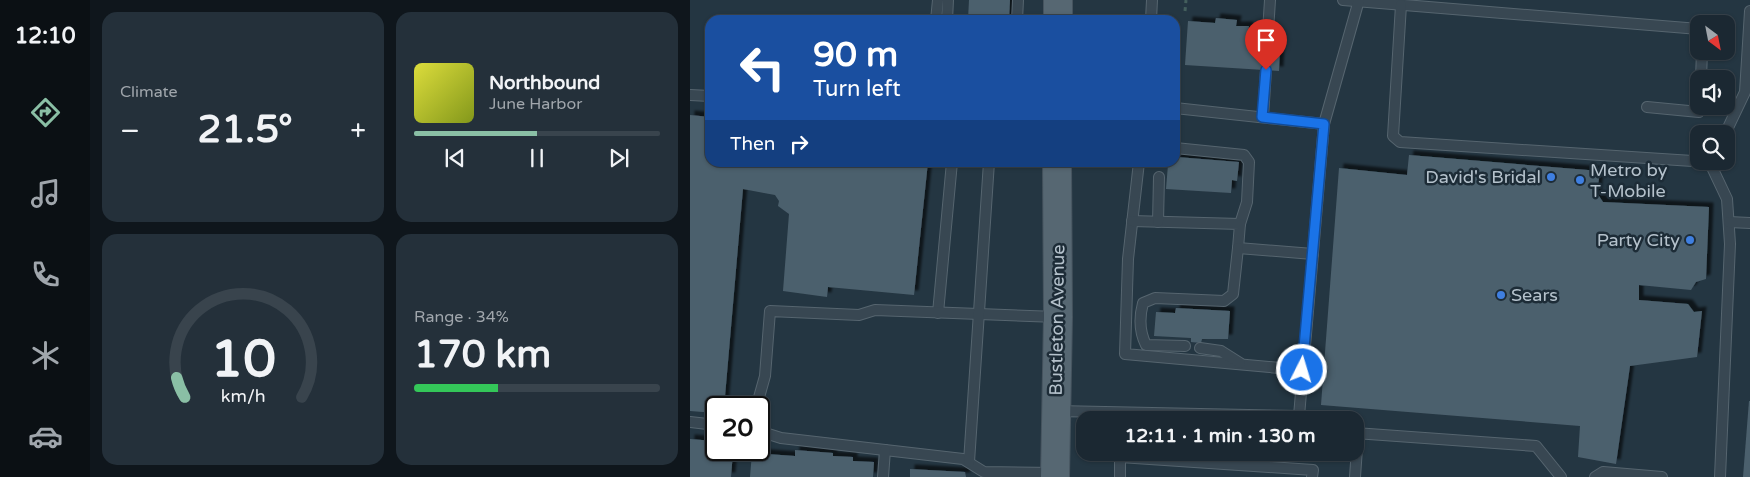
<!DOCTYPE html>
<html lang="en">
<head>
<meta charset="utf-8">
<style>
	:root { --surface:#1b2832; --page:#24303a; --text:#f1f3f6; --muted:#a0a6ac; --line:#39444d; --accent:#8abfa5 }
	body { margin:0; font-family:"Varela Round",sans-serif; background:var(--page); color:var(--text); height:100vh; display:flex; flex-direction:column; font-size:19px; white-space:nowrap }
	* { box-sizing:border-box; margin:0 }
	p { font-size:16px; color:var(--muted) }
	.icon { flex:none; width:28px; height:28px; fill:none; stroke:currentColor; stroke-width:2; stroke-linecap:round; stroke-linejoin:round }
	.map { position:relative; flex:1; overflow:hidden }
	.details { display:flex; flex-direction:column; gap:12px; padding:12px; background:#0f161c; width:600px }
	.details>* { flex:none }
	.top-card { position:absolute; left:15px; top:15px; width:475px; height:152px; border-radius:15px; box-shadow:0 1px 4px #0004,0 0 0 1px var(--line); background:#1a4fa0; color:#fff; overflow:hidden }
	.needle { width:32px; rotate:148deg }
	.controls { position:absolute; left:1000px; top:15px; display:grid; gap:10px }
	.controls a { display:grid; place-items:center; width:45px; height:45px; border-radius:10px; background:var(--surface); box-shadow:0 1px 4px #0004,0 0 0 1px var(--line); font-size:25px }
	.speed { position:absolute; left:15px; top:396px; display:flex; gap:10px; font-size:25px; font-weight:700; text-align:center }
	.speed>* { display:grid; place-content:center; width:65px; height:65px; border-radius:50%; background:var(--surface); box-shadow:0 1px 4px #0004,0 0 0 1px var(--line); line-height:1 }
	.speed .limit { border:2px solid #111; border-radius:8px; background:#fff; color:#111 }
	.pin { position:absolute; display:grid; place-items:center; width:42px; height:42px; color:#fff; margin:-51px -21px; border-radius:50% 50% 50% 0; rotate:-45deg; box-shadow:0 0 5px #0007 }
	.pin .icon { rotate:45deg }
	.me { position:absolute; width:55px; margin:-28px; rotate:5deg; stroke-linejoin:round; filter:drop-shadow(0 0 4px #0008) }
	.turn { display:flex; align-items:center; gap:18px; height:105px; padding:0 25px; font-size:22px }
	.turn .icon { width:65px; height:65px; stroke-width:2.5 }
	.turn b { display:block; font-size:35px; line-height:42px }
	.then { display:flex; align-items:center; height:48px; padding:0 25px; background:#0003; gap:10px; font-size:19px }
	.big { font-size:38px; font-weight:700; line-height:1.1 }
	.details .card { flex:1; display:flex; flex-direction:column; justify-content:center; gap:8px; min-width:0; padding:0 18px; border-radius:15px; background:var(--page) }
	.details .dial { align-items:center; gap:0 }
	.dial svg { height:130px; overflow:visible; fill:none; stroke:var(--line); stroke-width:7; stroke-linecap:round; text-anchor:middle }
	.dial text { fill:var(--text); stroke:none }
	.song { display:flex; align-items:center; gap:15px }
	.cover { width:60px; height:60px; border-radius:8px; background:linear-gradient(135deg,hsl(60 70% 55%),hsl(70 70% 35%)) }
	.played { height:5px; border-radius:2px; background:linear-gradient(90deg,var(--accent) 50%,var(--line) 50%) }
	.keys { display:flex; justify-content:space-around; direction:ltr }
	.heat { display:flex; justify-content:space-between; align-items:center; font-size:28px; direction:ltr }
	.charge { height:8px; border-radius:4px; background:linear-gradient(90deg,#34c759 34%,var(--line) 0) }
	.details .tiles { flex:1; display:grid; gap:12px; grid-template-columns:repeat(2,1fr) }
	.trip { position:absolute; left:386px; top:411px; width:288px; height:50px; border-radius:15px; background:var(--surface); box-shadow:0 1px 4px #0004,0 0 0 1px var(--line); font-weight:700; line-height:50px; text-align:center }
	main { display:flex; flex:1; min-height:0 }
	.tabs { display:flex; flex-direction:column; width:90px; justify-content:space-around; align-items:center; background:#0b1014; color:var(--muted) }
	.tabs .icon { width:35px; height:35px }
	.tabs .active { color:var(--accent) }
	.tabs b { font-size:22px; color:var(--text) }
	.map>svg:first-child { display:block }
	.building { fill:#4c606d; filter:url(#shadow) }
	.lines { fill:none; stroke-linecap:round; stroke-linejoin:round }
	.service-casing { stroke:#56656f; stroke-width:12 }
	.primary-casing { stroke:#45535e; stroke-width:30 }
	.path { stroke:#445f5d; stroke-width:3; stroke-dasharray:4 4; stroke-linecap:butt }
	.service { stroke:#384752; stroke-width:10 }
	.primary { stroke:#566772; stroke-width:28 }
	.route-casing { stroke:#114b97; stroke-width:12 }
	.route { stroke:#1a73e8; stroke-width:9 }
	.shop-dot { fill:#3f7fe0; stroke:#1d2c37; stroke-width:2 }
	.labels { text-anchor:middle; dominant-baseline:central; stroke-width:5; stroke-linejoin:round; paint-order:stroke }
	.poi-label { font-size:18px; fill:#b5c2cc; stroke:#1d2c37; text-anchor:start }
	.street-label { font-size:18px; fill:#b5c2cc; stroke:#1d2c37 }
</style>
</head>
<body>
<main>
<nav class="tabs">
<b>12:10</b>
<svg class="icon active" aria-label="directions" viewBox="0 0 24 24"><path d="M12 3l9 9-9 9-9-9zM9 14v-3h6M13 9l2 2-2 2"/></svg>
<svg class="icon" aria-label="music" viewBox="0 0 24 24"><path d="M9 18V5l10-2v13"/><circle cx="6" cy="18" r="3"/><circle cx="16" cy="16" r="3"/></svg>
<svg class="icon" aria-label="phone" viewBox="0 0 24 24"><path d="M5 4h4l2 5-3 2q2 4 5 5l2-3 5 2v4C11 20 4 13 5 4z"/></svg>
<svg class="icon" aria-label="climate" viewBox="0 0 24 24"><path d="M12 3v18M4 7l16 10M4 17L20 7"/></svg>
<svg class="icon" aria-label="car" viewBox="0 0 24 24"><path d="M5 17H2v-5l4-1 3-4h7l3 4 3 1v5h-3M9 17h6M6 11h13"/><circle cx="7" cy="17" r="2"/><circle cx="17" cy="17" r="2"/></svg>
</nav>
<section class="details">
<div class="tiles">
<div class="card"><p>Climate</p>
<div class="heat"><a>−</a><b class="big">21.5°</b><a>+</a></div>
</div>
<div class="card">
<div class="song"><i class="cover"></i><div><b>Northbound</b><p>June Harbor</p></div></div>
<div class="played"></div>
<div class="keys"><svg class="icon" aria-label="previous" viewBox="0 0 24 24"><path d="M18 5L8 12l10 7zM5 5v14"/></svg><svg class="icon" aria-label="pause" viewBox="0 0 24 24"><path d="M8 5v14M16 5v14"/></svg><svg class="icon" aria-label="next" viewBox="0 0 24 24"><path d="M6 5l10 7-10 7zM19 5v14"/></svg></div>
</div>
<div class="card dial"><svg viewBox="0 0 100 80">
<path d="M14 69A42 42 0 1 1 86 69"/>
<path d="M14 69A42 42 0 0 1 9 57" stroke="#8abfa5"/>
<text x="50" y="56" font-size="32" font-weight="700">10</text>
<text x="50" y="72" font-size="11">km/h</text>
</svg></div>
<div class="card"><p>Range · 34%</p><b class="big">170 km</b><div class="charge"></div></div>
</div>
</section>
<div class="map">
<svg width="1060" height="477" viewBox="0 0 1060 477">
	<defs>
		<filter id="shadow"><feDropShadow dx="4.5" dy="-4.5" stdDeviation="1" flood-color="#0009"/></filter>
	</defs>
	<rect width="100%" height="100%" fill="#243642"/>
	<!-- building -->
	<g class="building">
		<polygon points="279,0 320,0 319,20 278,20"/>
		<polygon points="526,18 547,20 546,26 559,26 557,46 590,48 589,71 495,65 498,21 525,23"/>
		<polygon points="0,115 20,117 20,162 238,162 224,295 138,287 137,297 93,291 99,214 88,206 89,201 85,195 53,189 34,408 26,408 26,413 0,411"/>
		<polygon points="719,155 910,171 907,193 913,202 1019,207 1016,279 1006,282 1001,290 949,285 949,300 998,304 1004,312 1012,311 1007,357 940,366 926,464 888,457 890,426 631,405 649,168 717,175"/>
		<polygon points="487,157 549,162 547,181 542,180 541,193 476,189 478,165 479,166 480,162 485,162"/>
		<polygon points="486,308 540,311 538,339 512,339 511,343 501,342 501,338 464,336 466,312 485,313"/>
		<polygon points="1059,401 1060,401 1060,477 1053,477"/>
		<polygon points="0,439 24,441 23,450 43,452 41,477 0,477"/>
		<polygon points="105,450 143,453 143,456 163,457 163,461 184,462 183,477 60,477 62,453 105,456"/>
		<polygon points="220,469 275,472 276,477 220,477"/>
	</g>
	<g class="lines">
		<defs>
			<g id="service">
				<polyline points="653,0 1009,29"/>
				<polyline points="711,5 703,136 710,142 1018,162"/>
				<polyline points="246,20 248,0"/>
				<polyline points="257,20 258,0"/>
				<polyline points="327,20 328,0"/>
				<polyline points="461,20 462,0"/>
				<polyline points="577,47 580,0"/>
				<polyline points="1011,79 1012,51"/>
				<polyline points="0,95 20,96"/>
				<polyline points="957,107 1009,112 1010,106"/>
				<polyline points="485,108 634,124"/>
				<polyline points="573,117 576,70"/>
				<polyline points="1035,134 1055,92 1060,11"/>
				<polyline points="485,148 554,155 559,162 557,202 550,224"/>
				<polyline points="1019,161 1037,199 1040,244 1030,477"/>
				<polyline points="449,162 438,259 435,354 612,370"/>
				<polyline points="442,221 550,224 548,248 623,254"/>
				<polyline points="468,222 469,177"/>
				<polyline points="1039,222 1060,223"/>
				<polyline points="248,313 262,162"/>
				<path d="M495,346L456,345C449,331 449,318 453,303L465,298L534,301L543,294L548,248"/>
				<polyline points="510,348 531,351 550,363"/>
				<polyline points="66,408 75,376 80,311 169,315 185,310 367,317"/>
				<polyline points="367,411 609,416 616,420"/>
				<polyline points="609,416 634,124 669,0"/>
				<polyline points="0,422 26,425"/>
				<polyline points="69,431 91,438 273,459 294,472 364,473"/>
				<polyline points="665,433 846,446 871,477"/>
				<polyline points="279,462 299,162"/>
				<polyline points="193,477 195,450"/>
				<polyline points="430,477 430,457 623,470 622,477"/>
				<polyline points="665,477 668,434"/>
				<polyline points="905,477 913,472 972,477"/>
			</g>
			<g id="primary">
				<polyline points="368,20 368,0"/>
				<polyline points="365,477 368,317 367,162"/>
			</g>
		</defs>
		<!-- service casing -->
		<use href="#service" class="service-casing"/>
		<!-- primary casing -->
		<use href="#primary" class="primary-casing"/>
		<!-- path -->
		<polyline class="path" points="495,11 496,0"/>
		<!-- service -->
		<use href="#service" class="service"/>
		<!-- primary -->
		<use href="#primary" class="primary"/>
	</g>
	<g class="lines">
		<defs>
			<polyline id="route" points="576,70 572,117 634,124 612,370"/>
		</defs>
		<!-- route casing -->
		<use href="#route" class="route-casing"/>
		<!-- route -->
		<use href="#route" class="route"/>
	</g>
	<!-- markers -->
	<g class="shop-dot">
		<circle cx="861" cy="177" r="5"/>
		<circle cx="890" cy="180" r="5"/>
		<circle cx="1000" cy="240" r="5"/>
		<circle cx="811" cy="295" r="5"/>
	</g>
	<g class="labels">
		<!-- poi labels -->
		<g class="poi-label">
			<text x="900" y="170">Metro by<tspan x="900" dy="21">T-Mobile</tspan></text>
			<text x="851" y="177" text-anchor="end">David's Bridal</text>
			<text x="990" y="240" text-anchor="end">Party City</text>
			<text x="821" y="295">Sears</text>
		</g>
		<!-- street labels -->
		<g class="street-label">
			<text transform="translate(367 320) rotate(-89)">Bustleton Avenue</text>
		</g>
	</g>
</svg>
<div class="controls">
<a><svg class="needle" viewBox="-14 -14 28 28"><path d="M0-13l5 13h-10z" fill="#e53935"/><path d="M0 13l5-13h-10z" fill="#a0a6ac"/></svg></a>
<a><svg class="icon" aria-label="sound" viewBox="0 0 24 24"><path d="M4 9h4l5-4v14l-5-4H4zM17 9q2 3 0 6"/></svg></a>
<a><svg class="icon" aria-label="search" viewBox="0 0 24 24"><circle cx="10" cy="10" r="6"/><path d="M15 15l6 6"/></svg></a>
</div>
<div class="speed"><div class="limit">20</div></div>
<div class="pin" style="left:576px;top:70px;background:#d93025"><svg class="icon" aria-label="arrive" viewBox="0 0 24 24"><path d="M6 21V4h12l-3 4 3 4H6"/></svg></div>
<svg class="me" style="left:612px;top:370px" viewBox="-20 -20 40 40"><circle r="17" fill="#1a73e8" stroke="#fff" stroke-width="3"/><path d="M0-11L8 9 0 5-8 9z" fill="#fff"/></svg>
<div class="trip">12:11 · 1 min · 130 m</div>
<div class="top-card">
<div class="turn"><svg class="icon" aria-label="left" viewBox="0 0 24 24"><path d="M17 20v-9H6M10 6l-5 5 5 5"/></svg><div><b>90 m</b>Turn left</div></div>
<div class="then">Then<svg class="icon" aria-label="right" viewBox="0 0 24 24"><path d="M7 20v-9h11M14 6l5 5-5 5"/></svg></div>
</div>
</div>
</main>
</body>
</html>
